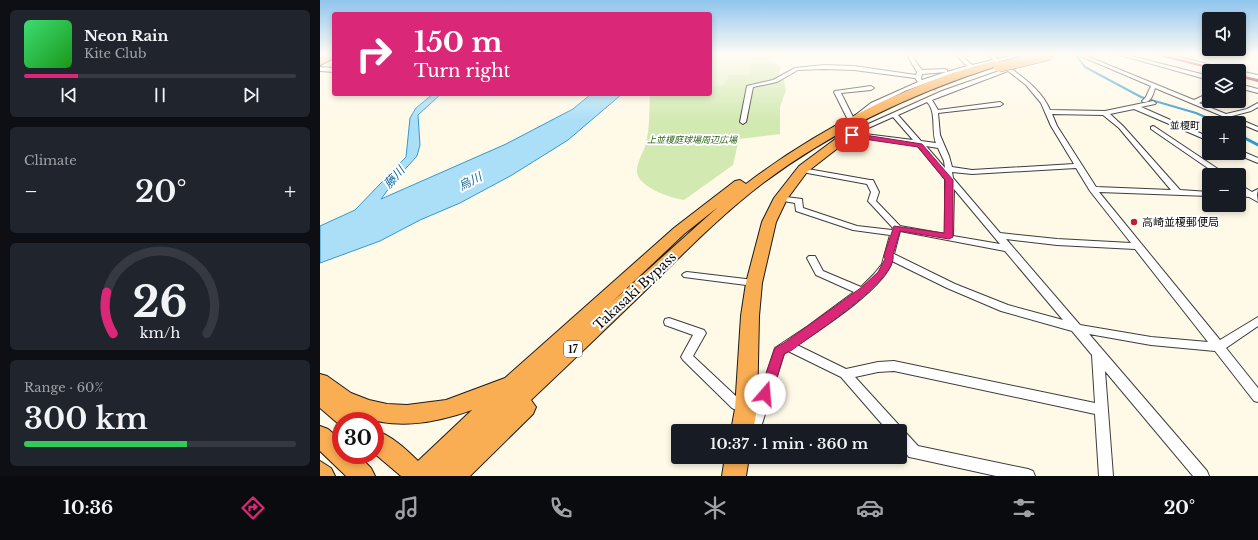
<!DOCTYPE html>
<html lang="en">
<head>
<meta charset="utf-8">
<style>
	:root { --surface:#171b24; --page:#20242c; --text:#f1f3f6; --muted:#9ea1a6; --line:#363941; --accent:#db2777 }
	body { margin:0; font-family:"Libre Baskerville","Noto Sans JP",serif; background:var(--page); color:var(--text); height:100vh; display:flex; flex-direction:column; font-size:15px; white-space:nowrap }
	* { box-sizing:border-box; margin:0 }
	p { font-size:13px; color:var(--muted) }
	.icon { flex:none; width:22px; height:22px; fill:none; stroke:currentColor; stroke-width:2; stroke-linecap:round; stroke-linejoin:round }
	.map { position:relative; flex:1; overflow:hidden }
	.panel { display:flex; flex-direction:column; gap:10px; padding:10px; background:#0d0f14; width:320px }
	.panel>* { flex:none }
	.banner { position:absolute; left:12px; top:12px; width:380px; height:84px; border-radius:4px; box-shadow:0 2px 6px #0003; background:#db2777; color:#fff; overflow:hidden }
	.fabs { position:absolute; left:882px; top:12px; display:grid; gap:8px }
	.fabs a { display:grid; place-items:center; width:44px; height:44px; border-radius:4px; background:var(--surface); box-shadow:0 2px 6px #0003; font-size:20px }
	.speed { position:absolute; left:12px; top:412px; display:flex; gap:8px; font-size:20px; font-weight:700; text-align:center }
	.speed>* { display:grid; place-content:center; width:52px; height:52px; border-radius:50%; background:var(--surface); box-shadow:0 2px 6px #0003; line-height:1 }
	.speed .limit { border:6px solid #d22; background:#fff; color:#111 }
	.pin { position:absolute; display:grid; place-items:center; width:34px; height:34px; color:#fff; margin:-17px; border-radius:8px; box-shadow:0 2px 6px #0006 }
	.me { position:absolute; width:44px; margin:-22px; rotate:18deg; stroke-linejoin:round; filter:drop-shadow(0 0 3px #0008) }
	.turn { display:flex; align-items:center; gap:14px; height:84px; padding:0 16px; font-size:18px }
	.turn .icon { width:52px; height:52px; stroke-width:2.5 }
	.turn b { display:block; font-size:28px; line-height:34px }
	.big { font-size:30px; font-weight:600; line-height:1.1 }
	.panel .widget { flex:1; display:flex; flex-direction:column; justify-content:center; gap:6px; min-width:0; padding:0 14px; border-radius:6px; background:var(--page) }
	.panel .dial { align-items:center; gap:0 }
	.dial svg { height:104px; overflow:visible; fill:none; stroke:var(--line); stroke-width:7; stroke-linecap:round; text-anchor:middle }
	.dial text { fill:var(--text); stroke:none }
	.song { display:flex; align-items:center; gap:12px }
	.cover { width:48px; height:48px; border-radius:6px; background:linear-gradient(135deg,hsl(140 70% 55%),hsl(120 70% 35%)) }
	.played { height:4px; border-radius:2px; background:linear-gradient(90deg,var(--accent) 20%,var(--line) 20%) }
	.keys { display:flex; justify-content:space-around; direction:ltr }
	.heat { display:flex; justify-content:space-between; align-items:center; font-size:22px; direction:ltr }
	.charge { height:6px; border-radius:3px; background:linear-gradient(90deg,#34c759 60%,var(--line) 0) }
	.trip { position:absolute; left:351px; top:424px; width:236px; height:40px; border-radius:4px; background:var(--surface); box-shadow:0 2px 6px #0003; font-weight:600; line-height:40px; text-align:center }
	.dock { display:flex; height:64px; justify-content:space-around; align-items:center; background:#090b0e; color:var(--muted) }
	.dock .icon { width:28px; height:28px }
	.dock .current { color:var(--accent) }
	.dock b { font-size:18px; color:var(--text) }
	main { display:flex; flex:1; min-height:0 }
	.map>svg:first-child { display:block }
	.green { fill:#d2e9b2 }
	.pitch { fill:#e3f0c4 }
	.water { fill:#abdff7; stroke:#319ad0 }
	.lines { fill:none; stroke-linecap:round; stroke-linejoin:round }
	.stream-far1 { stroke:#319ad0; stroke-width:2 }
	.stream { stroke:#319ad0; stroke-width:3 }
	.minor-tunnel { stroke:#dad5c7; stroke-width:5.5; stroke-dasharray:5.5 3; stroke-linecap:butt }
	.minor-casing { stroke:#3d3d3d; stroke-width:2 }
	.trunk-casing { stroke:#1b1b1b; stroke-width:2 }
	.minor { fill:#fff; fill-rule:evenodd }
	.trunk { fill:#faae54; fill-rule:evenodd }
	.rail { stroke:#bd2031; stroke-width:2 }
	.trunk-bridge-casing { stroke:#1b1b1b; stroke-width:11; stroke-linecap:butt }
	.trunk-bridge { stroke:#faae54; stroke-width:10 }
	.route { fill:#db2777; stroke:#8e194d }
	.poi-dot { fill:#bd2031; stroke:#fff; stroke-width:1.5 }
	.labels { text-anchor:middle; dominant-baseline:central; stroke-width:4; stroke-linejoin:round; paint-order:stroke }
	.far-park-label { font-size:9px; font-style:italic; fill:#2d621a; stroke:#fff }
	.far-neighbourhood-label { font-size:10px; fill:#0a0a0a; stroke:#fff }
	.shield { fill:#fff; stroke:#545454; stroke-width:1 }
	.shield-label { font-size:10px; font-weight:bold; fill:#0a0a0a }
	.poi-label { font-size:11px; fill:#0a0a0a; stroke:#fff; text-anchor:start }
	.water-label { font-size:12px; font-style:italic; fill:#12699e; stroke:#fff }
	.near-street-label { font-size:13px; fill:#0a0a0a; stroke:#fff }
</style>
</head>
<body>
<main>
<section class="panel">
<div class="widget">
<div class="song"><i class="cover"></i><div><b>Neon Rain</b><p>Kite Club</p></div></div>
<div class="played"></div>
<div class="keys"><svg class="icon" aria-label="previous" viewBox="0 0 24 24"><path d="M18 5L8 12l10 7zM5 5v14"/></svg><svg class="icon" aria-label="pause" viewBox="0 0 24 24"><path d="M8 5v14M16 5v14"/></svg><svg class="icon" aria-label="next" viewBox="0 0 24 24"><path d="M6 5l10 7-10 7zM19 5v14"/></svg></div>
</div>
<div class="widget"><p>Climate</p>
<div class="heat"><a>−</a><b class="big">20°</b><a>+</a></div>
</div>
<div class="widget dial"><svg viewBox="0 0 100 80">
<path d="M14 69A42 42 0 1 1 86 69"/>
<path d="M14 69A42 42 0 0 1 9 37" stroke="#db2777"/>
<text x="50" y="56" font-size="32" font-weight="700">26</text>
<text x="50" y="72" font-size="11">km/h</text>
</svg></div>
<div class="widget"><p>Range · 60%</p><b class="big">300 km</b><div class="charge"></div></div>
</section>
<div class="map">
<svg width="938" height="476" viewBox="0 0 938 476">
	<rect width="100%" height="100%" fill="#fff9e8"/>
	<!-- green -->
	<path class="green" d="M390,55H449L450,60L461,67L458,77L464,80L466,90L460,107V134L419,139L413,165L364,200C351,198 318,187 317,172C316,163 324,152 326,143C330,128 329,110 330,94H390Z"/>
	<!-- pitch -->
	<polygon class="pitch" points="390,55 430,55 432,59 430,75 409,75 405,85 390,87"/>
	<!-- water -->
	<polygon class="water" points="113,94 121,94 98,115 100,145 97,156 76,179 61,199 186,144 253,109 271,94 302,94 248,140 192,175 140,203 100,220 60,241 0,263 0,226 35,210 86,157 90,118 96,108"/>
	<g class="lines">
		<!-- stream-far1 -->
		<polyline class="stream-far1" points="756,55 765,67 821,97 876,113 899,123"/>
		<!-- stream -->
		<g class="stream">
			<polyline points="896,122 899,123"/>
			<polyline points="919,135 938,145"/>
		</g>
		<!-- minor-tunnel -->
		<polyline class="minor-tunnel" points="604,84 619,90"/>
		<defs>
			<g id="minor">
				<path d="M587,55H591L602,70L625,69L627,70V72L647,66L636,55H641L652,65L673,60L668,55H673L678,59L695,55H703L681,61C699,75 721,88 730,110L785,111L833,101L836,103L835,104L821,107L889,137V141L814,109L790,114L803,126L860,190L889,192V196L779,192L900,340L938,317V326L906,348L938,388V402L934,401L895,351L831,345L769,334L887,471L889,476H873L785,371L793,476H779L775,414L574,371L558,372L535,377L598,446L708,469L713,471L715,476H676L594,458L589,457L580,446V431H568L521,377L468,351L464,354L441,427L436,431H420L422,427L431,420L455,348L488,326L534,292L496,275L487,258L489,256H495L503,271L541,287L554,274L562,264L570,235L533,230L476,211L475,203L458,200L457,198L458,196L482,199L483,208L537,226L572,230L573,228L548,201L551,192L547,184L482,172L478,170L482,168L550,180H553L559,192L556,201L580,226L625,234V179L597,145L529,136L526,134L622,91L685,69L676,62L634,73L585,91L551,108L534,122L527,118L514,92L515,91L551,86L554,88L551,90L521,93L533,117L551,103L598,82L595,78L534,70L504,69L478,70L457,82L433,87L426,122L423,124L420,122L427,86L453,80L475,68L504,65L534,66L596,75L597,72ZM688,71L706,85L721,103L731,126L754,164L652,170L632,167L629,156L620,135L618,113L680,106L683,104L680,102L618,110L612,100ZM626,72L602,80L601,79L602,74ZM607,102C617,112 611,131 616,143L601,141L578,115ZM732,114L783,115L799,128L851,190L776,187L737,126ZM573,117L593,140L537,133ZM606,146L618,148L624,161L625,168ZM756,168L770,191L811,243L737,239L680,233L633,178L632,172L652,174ZM634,189L680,244L633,236ZM580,231L685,251L743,320L688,305L635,284L574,254ZM686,239L737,245L815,249L888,342L831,337L760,325ZM572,261L627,288L681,311L752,331L772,355L775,403L574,361L558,362L526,369L477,345C501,329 566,287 572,261Z"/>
				<path d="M758,55H764L874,100L889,93V97L879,103L906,114L927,109L938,103V107L931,111L912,116L938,127V131L835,88C833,95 831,103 823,102L822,101L826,97L831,86Z"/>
				<polygon points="800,55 807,55 889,76 889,80"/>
				<polygon points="844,55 851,55 915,71 905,71 844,56"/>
				<polygon points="0,67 14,68 14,72 0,71"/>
				<polygon points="919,71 938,75 938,79 919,75"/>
				<polygon points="919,84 938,89 938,93 919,88"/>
				<polygon points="833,126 835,127 907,175 898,175 831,129 831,127"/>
				<polygon points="919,150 938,158 938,163 916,154 919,153"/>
				<polygon points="919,184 932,192 938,189 937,195 938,202 929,197 919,196 919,192 922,192 919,190"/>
				<polygon points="367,272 434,280 438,281 439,283 438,285 434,286 364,277 362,275 364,273"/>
				<polygon points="349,318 384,330 386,333 373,356 420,400 431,405 432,409 431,413 426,415 412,408 363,360 361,357 373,335 345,325 344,322 345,319"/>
			</g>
			<g id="trunk">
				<polygon points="7,55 14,55 14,58 0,65 0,59"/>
				<path d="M674,61L677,62V66C593,93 514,130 443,183C402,214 366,251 329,287C290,325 251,362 211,400L216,407L213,414L150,476H81L55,454V430C72,436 86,449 98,461L152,410C115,423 77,430 39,416L42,421H21V426L0,408V374L7,376L31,393L49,400L67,404L87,405L126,400L185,378L354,228L415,181L420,180L426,184C497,130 588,83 674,61ZM398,207L291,303L364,234Z"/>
				<polygon points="537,125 542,128 541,130 487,172 467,199 456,222 442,283 439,316 437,409 433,431 411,431 415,409 421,316 426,283 442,222 454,198 479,166 533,126"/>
				<polygon points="0,426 8,429 21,440 21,455 38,455 51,468 55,476 26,476 0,451"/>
				<polygon points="405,457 429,457 426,476 402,476"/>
				<polygon points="0,461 11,468 15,476 0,476"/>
			</g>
		</defs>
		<!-- minor casing -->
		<use href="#minor" class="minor-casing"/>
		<!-- trunk casing -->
		<use href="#trunk" class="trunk-casing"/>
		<!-- minor -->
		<use href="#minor" class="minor"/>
		<!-- trunk -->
		<use href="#trunk" class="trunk"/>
		<!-- rail -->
		<g class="rail">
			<polyline points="839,55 904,71"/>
			<polyline points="919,76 938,81"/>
		</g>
		<defs>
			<polyline id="trunk-bridge" points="679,67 730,55"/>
		</defs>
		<!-- trunk-bridge casing -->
		<use href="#trunk-bridge" class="trunk-bridge-casing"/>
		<!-- trunk-bridge -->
		<use href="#trunk-bridge" class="trunk-bridge"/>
	</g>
	<!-- sky -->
	<linearGradient id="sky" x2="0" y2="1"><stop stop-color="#8fc5ee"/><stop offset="0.45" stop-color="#fffcf5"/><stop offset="1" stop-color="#fffcf5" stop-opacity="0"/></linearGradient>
	<rect width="938" height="121" fill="url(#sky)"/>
	<!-- route -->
	<path class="route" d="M532,133L602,144L633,180V237L629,239L580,231L573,255C578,279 492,335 472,350L464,354L452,394L450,398L445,400L441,398L439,394L455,348L464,343L542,287L558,272L565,259L564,255L574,226L624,233L625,180L598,147L530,137L529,135Z"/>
	<!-- markers -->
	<circle class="poi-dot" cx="814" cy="222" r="4"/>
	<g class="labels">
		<!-- far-park labels -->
		<g class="far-park-label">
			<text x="372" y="139">上並榎庭球場周辺広場</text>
		</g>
		<!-- far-neighbourhood labels -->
		<g class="far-neighbourhood-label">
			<text x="865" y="125">並榎町</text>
		</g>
		<!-- shield labels -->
		<rect class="shield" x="244" y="341" width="18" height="16" rx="3"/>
		<g class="shield-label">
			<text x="253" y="349">17</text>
		</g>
		<!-- poi labels -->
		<g class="poi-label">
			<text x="822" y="222">高崎並榎郵便局</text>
		</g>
		<!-- water labels -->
		<g class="water-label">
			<text transform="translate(74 177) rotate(-48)">藤川</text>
			<text transform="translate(150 181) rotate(-27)">烏川</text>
		</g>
		<!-- near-street labels -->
		<g class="near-street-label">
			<text transform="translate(315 291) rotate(-43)">Takasaki Bypass</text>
		</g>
	</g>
</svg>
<div class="fabs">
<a><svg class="icon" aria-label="sound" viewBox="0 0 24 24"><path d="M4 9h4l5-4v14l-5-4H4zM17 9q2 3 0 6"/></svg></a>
<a><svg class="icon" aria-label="layers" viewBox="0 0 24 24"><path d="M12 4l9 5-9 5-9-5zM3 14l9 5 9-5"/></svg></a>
<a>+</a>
<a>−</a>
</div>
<div class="speed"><div class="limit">30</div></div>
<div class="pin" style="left:532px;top:135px;background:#d93025"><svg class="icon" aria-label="arrive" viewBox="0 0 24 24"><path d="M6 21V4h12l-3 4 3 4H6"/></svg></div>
<svg class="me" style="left:445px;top:394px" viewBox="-20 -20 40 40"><circle r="19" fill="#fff"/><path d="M0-13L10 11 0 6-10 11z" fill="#db2777"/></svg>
<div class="trip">10:37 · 1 min · 360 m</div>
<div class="banner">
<div class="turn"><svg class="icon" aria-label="right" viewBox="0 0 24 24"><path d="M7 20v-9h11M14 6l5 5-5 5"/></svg><div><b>150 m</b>Turn right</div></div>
</div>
</div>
</main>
<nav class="dock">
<b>10:36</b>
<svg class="icon current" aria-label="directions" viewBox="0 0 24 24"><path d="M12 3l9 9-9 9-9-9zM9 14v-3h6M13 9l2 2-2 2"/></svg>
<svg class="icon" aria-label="music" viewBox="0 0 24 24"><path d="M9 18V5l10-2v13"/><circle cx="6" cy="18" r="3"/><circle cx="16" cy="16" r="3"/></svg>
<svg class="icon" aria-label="phone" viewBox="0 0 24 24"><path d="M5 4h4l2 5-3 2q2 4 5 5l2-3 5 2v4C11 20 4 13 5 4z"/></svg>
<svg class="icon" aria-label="climate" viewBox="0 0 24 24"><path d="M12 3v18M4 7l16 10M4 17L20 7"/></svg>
<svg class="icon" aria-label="car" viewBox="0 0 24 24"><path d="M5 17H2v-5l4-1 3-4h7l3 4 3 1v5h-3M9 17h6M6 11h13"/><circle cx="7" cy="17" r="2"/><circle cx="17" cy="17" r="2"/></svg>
<svg class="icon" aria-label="filters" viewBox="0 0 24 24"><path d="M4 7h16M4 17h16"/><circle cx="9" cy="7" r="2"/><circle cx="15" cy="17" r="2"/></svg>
<b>20°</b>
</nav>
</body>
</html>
